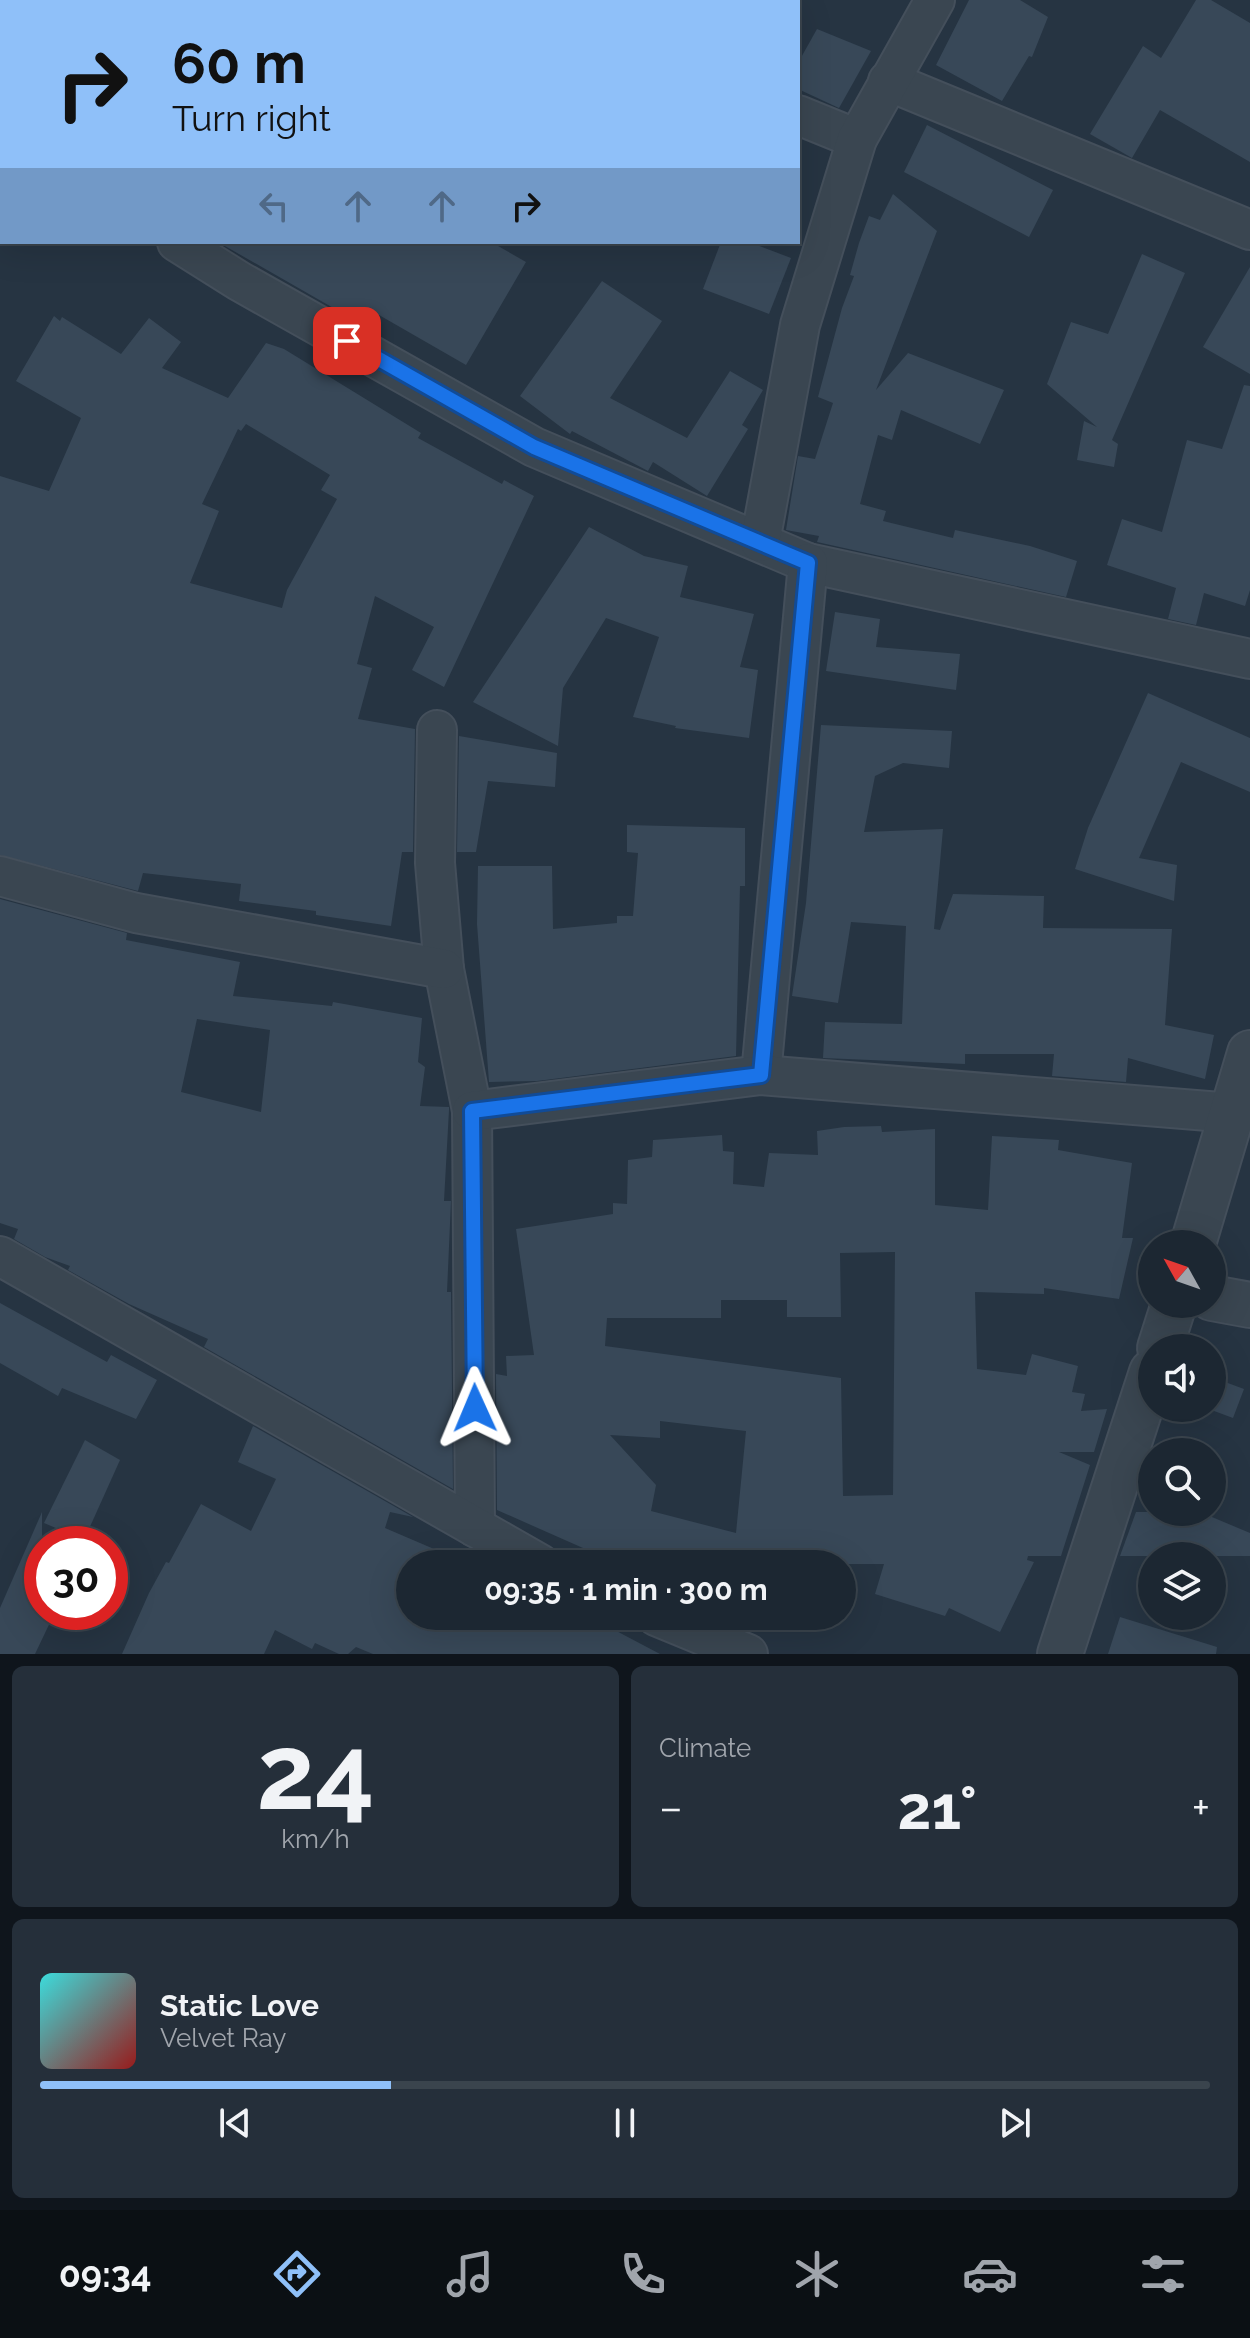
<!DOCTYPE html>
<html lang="en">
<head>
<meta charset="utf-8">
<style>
	:root { --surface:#1c2732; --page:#252f3a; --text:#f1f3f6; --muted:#a0a5ac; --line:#3a444d; --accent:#8fc0f9 }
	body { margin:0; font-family:Raleway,sans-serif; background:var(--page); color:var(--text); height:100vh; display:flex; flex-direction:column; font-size:30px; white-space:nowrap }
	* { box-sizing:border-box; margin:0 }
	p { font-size:26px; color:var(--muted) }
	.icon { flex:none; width:44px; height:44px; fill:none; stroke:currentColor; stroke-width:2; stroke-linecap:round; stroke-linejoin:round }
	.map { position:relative; height:1654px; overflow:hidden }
	.details { display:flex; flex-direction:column; gap:12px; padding:12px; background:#0f151c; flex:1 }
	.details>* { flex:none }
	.top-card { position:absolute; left:0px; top:0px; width:800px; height:244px; box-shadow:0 8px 32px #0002,0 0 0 2px var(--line); background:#8fc0f9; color:#111; overflow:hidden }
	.needle { width:52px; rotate:310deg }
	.controls { position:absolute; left:1138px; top:1230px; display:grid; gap:16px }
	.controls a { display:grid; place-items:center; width:88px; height:88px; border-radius:50%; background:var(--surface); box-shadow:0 8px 32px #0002,0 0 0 2px var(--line); font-size:40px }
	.speed { position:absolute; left:24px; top:1526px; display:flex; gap:16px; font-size:40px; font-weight:700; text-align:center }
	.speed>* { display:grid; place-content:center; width:104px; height:104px; border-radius:50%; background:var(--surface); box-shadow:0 8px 32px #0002,0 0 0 2px var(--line); line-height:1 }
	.speed .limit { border:12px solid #d22; background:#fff; color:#111 }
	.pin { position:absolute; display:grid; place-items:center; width:68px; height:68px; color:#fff; margin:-34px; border-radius:16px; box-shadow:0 4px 12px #0006 }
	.me { position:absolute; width:88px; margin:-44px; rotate:359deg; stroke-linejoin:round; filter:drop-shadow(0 0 6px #0008) }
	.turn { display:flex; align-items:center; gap:28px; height:168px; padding:0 40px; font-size:36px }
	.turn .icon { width:104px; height:104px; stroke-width:2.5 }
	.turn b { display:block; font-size:56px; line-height:68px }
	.lanes { display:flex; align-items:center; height:76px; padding:0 40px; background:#0003; justify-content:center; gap:40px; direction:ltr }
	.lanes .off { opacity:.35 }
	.big { font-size:60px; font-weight:700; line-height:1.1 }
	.details .card { flex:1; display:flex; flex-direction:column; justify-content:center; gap:12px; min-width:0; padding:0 28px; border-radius:12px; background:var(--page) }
	.details .dial { align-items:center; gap:0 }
	.dial b { font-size:104px; line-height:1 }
	.song { display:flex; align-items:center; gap:24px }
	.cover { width:96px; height:96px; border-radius:12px; background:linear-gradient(135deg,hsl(180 70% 55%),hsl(0 70% 35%)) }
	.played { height:8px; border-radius:4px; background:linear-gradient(90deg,var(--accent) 30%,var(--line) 30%) }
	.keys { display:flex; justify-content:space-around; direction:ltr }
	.heat { display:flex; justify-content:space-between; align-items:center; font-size:44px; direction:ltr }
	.details .tiles { flex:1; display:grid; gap:12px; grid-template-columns:1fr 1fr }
	.card:last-child { grid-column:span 2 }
	.trip { position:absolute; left:396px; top:1550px; width:460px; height:80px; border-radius:40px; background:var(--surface); box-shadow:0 8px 32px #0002,0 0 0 2px var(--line); font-weight:700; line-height:80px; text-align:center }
	.tab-bar { display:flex; height:128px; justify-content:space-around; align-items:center; background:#0b1014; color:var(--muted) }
	.tab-bar .icon { width:56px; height:56px }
	.tab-bar .selected { color:var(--accent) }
	.tab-bar b { font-size:36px; color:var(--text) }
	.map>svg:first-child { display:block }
	.building { fill:#384858; fill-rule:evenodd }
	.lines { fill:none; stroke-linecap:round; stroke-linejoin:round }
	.minor-casing { stroke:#444f5b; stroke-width:42 }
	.tertiary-casing { stroke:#444f5b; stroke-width:48 }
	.minor { stroke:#3a4651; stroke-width:38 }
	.tertiary { stroke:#3a4651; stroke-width:44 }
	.route-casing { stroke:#114b97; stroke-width:20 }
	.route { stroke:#1a73e8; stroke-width:14 }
</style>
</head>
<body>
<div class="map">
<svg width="1250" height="1654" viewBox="0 0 1250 1654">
	<rect width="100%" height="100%" fill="#263442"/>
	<!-- building -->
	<g class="building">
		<polygon points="969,0 1020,0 1048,17 1032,57 1029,56 1002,101 936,65"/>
		<polygon points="1196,0 1211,0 1250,23 1250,162 1160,110 1132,158 1090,134 1143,46 1161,58"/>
		<polygon points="817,29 871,51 839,108 798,89 798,63"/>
		<polygon points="927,125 1053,190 1029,237 904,172"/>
		<polygon points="893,194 937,231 876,390 908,353 1004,390 980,444 901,410 892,440 878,435 860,504 886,511 883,521 953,538 955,530 1030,546 1077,561 1066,597 817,542 819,536 786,530 798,456 815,459 833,403 818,397 842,308 854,276 850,275 859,243 869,216 880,220"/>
		<polygon points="218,242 491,242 526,262 466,365 379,315 370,329"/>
		<polygon points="721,242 749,242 791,258 769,314 703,289"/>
		<polygon points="1142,254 1185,273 1112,440 1118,444 1114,467 1077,460 1084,421 1097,427 1047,384 1071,322 1108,334"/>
		<polygon points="1250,267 1250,374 1203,347"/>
		<polygon points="602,281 662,321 610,398 687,438 730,371 763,390 742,425 748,429 707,496 653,462 648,471 572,431 570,434 520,396"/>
		<path d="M54,316L60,321L62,317L121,354L149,318L181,342L162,368L228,398L266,343L284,349L421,433L418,438L502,484L504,480L534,496L444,687L412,670L434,627L375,596L357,664L372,668L358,719L415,729L413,852H402L391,926L316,915V911L239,901L241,884L143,873L138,891L0,855V476L49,491L81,418L16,381ZM246,424L330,475L321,490L337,499L287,590L282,608L190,583L219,511L202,504L238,429L241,431Z"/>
		<polygon points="1244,385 1250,386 1250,590 1245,606 1204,593 1196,625 1168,619 1176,588 1107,565 1122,519 1162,532 1187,440 1222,449"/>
		<polygon points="589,527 644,556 688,566 680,597 754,614 740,667 758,670 749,738 675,728 676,726 633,717 659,637 606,618 563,688 558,746 473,702"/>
		<polygon points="835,612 880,619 876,647 960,654 956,690 826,671"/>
		<polygon points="1148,693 1250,738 1250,792 1181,762 1139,858 1177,865 1174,901 1075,869 1088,828"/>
		<polygon points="821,725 952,731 949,768 903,763 875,776 864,832 943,829 934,929 940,930 953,894 1044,896 1043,928 1172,929 1165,1025 1214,1035 1205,1079 1128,1058 1126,1082 1052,1076 1054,1054 965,1054 965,1064 823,1058 825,1022 902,1024 906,926 851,922 838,1003 792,996 806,903"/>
		<polygon points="459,736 557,753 555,787 488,781 476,852 457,852"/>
		<polygon points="627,825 745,828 745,886 740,886 736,1056 537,1081 489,1082 477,924 478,866 552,866 553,929 617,923 617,916 633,916 638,853 627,852"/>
		<path d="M0,899L127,933L126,940L240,962L233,996L332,1006L333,1002L422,1018L418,1062L425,1067L420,1106L449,1107V1110L444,1201H451L447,1292H451L453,1489L204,1347L208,1339L129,1304L68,1270L70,1266L45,1257L14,1239L18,1229L0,1223ZM197,1019L270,1030L261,1112L181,1092Z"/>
		<path d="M881,1126L882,1132L935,1129V1205L988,1210L992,1136L1059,1140L1058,1150L1132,1163L1122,1238H1133L1119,1299L1044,1288V1294L975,1292L977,1369L1026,1375L1032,1354L1078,1366L1072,1392L1085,1394L1081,1411L1107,1409L1094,1452H1059L1090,1465L1061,1556H1028L1027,1560L1034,1562L1000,1632L949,1608L945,1616L875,1594L884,1564H627L581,1552L583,1548L497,1510L496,1374L507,1376L506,1356L534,1355L516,1229L613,1214V1203L627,1204L628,1160L652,1157L653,1140L722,1135L723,1151L734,1152L733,1184L764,1187L769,1153L818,1155L817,1131L844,1127ZM895,1252L893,1495L843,1496L841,1378L605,1346L607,1318H721V1300H787V1317H841L840,1253ZM660,1421L746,1431L736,1533L651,1511L656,1485L610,1435L660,1438Z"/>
		<polygon points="0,1303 107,1362 111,1355 157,1380 136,1419 62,1388 58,1396 0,1363"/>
		<polygon points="1217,1379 1244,1389 1233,1418 1206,1408 1212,1408 1212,1391"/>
		<polygon points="253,1426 413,1517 390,1512 385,1528 469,1564 410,1564 410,1616 588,1616 660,1654 373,1654 356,1647 348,1654 339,1654 315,1643 312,1649 275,1630 264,1654 122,1654 149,1593 166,1562 169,1563 201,1504 251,1531 276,1479 238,1462"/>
		<polygon points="85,1440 120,1460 84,1540 44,1523"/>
		<polygon points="42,1512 42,1612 55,1612 35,1654 0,1654 0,1608"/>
		<polygon points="1136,1512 1200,1512 1250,1533 1250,1556 1120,1556"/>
		<polygon points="1120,1617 1217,1647 1216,1654 1108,1654"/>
	</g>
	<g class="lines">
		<defs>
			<g id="minor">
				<polyline points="535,0 539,2"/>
				<polyline points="888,81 1250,230"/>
				<polyline points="798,115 857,139"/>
				<polyline points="0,131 2,132"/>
				<polyline points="177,242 239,281 534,447 808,563 1250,659"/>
				<polyline points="760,542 800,325 857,139 935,0"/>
				<polyline points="437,730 435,863 444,969 472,1111 475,1527"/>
				<polyline points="0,876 136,913 444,969"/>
				<polyline points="761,1075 808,563"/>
				<polyline points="472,1111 761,1075 1233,1113"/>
				<polyline points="0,1256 540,1564"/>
				<polyline points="656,1616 748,1654"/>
			</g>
			<g id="tertiary">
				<polyline points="1193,1244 1250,1053"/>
				<polyline points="1212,1298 1250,1305"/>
				<polyline points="1160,1348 1174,1304"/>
				<polyline points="1060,1654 1152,1372"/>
			</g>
		</defs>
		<!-- minor casing -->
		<use href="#minor" class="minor-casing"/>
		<!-- tertiary casing -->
		<use href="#tertiary" class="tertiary-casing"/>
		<!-- minor -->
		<use href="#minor" class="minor"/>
		<!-- tertiary -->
		<use href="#tertiary" class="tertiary"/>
	</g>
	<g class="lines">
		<defs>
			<polyline id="route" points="347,341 534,447 808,563 761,1075 472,1111 475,1408"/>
		</defs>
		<!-- route casing -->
		<use href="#route" class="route-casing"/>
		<!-- route -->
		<use href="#route" class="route"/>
	</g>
</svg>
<div class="controls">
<a><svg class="needle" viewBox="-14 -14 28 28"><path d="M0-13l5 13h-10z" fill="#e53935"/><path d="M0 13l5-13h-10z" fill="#a0a5ac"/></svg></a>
<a><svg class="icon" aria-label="sound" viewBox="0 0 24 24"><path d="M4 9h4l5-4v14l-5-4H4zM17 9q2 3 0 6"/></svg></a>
<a><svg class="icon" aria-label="search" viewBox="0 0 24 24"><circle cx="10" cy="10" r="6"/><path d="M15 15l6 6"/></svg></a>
<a><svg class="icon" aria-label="layers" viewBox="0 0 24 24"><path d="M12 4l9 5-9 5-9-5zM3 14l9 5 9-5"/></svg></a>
</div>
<div class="speed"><div class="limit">30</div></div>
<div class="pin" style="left:347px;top:341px;background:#d93025"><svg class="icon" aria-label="arrive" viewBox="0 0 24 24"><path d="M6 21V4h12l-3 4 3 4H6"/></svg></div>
<svg class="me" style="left:475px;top:1408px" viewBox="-20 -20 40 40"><path d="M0-17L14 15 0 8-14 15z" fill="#1a73e8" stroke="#fff" stroke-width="4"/></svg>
<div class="trip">09:35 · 1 min · 300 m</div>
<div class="top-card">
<div class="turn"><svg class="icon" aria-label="right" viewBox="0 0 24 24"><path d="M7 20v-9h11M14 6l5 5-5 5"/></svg><div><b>60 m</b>Turn right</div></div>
<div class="lanes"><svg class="icon off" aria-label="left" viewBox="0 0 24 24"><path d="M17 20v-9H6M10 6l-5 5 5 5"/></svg><svg class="icon off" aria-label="ahead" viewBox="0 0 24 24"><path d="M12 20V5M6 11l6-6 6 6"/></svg><svg class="icon off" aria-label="ahead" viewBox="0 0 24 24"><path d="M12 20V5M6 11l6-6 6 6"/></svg><svg class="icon" aria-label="right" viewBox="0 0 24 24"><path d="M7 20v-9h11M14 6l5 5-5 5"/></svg></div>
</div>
</div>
<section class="details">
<div class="tiles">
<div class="card dial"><b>24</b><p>km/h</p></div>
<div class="card"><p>Climate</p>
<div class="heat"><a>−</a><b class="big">21°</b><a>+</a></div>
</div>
<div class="card">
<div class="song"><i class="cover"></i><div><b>Static Love</b><p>Velvet Ray</p></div></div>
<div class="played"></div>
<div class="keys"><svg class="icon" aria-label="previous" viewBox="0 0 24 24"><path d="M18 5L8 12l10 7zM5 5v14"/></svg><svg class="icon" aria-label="pause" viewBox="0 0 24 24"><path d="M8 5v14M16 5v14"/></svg><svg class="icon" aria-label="next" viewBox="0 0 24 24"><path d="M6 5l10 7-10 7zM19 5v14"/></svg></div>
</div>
</div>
</section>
<nav class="tab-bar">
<b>09:34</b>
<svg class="icon selected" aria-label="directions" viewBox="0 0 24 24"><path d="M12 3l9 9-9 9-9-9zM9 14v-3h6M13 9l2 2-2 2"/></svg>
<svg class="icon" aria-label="music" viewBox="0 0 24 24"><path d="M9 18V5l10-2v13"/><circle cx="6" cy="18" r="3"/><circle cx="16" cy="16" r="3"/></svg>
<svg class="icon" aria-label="phone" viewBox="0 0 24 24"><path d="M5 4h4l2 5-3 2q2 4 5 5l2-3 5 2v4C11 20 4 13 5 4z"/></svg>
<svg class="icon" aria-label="climate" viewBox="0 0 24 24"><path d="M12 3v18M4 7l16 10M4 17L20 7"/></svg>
<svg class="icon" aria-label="car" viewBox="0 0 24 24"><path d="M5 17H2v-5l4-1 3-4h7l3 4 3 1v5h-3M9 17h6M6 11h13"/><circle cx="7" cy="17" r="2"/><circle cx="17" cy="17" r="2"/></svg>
<svg class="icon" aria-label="filters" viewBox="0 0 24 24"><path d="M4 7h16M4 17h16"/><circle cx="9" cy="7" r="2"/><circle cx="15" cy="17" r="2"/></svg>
</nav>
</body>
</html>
